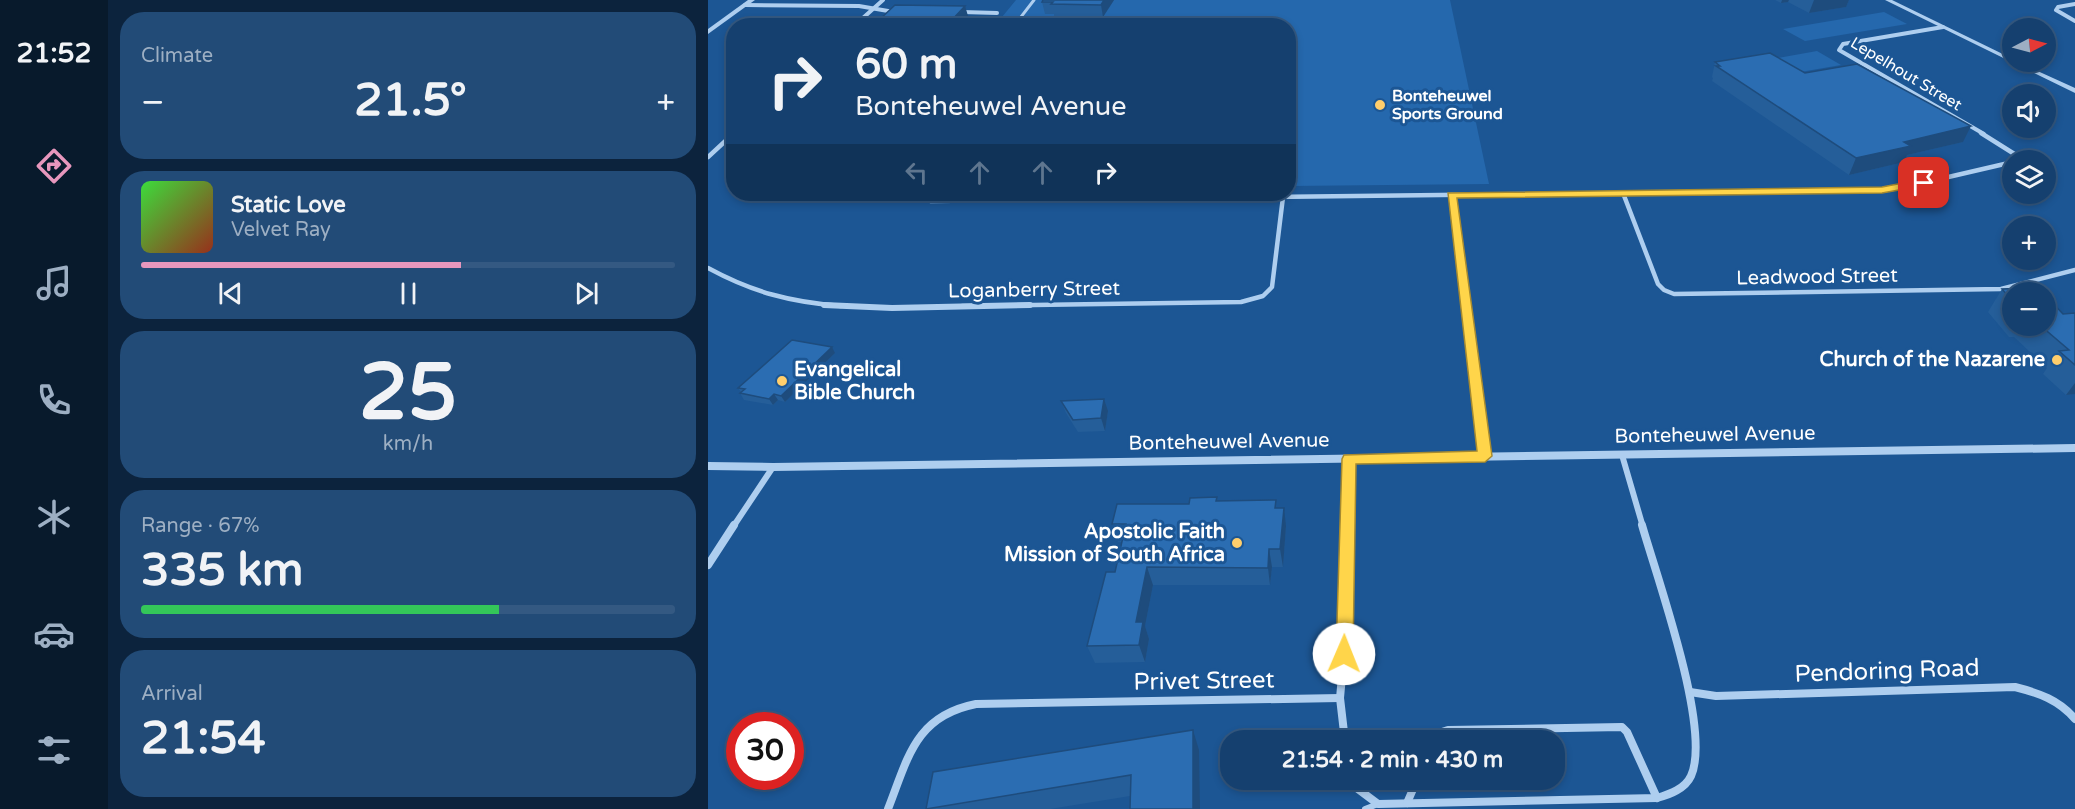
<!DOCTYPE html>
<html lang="en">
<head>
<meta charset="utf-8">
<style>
	:root { --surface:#15406f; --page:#224b77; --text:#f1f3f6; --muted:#9dafc3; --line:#345982; --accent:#e797bd }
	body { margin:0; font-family:"Varela Round",sans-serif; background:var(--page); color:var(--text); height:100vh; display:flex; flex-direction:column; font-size:22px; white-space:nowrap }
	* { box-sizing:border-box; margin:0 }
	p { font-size:20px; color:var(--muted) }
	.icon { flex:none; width:33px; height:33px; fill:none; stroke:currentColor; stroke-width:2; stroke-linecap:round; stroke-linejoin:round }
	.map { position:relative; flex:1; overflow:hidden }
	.side { display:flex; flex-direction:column; gap:12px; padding:12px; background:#0c233d; width:600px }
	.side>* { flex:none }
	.top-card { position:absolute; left:18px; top:18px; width:570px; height:183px; border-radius:24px; box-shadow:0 3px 9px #0003,0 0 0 2px var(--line); background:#15406f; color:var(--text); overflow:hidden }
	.needle { width:39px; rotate:84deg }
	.controls { position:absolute; left:1294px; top:18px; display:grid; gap:12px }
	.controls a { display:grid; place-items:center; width:54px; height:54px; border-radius:50%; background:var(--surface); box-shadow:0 3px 9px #0003,0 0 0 2px var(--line); font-size:30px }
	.speed { position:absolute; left:18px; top:712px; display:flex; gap:12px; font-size:30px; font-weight:700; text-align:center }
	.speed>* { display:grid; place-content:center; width:78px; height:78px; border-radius:50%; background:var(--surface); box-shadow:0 3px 9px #0003,0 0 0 2px var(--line); line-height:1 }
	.speed .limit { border:9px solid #d22; background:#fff; color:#111 }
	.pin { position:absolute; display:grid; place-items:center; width:51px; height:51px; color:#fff; margin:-26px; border-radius:12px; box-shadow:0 3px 9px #0006 }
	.me { position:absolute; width:66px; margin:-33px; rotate:1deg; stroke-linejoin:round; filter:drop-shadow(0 0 4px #0008) }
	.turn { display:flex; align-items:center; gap:21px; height:126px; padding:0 30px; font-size:27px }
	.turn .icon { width:78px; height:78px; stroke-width:2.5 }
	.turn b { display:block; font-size:42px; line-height:51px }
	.lanes { display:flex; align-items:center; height:57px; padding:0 30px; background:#0003; justify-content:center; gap:30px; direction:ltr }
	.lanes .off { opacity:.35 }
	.big { font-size:45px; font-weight:700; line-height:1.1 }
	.side .tile { flex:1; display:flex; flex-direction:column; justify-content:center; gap:9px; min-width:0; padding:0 21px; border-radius:24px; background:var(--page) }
	.side .dial { align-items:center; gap:0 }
	.dial b { font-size:78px; line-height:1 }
	.song { display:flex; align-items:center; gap:18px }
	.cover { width:72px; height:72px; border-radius:9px; background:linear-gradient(135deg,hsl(120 70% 55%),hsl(10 70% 35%)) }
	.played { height:6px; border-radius:3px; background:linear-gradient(90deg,var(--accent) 60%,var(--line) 60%) }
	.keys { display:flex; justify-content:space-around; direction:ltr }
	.heat { display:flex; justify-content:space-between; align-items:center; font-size:33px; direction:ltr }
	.charge { height:9px; border-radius:4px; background:linear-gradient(90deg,#34c759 67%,var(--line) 0) }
	.trip { position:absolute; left:512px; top:730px; width:345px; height:60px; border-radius:24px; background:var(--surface); box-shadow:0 3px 9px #0003,0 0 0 2px var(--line); font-weight:700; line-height:60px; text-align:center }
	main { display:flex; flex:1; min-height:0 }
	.tab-bar { display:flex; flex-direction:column; width:108px; justify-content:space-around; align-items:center; background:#081a2c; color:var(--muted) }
	.tab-bar .icon { width:42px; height:42px }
	.tab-bar .on { color:var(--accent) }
	.tab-bar b { font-size:27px; color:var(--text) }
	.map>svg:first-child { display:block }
	.green { fill:#2568ad }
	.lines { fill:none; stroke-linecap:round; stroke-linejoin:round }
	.service-far1 { stroke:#aeceef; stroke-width:3 }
	.service { stroke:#aeceef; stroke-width:6 }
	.minor-far3 { stroke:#aeceef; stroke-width:4 }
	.minor-far2 { stroke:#aeceef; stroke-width:4.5 }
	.minor-far1 { stroke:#aeceef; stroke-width:6 }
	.minor { stroke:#aeceef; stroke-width:8 }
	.tertiary { fill:#aeceef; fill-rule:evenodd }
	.wall { fill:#255e99 }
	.shaded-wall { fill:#1e4c7d }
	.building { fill:#2b6db2; stroke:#1e4c7d; stroke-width:1.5 }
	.route { fill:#ffd54a; stroke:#a68a30; stroke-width:1.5 }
	.poi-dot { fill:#ffce6c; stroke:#1c5694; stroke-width:2 }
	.labels { text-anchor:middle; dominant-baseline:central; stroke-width:6; stroke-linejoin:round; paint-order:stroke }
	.far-street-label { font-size:16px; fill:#fff; stroke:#1c5694 }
	.far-poi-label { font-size:16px; font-weight:bold; fill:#fff; stroke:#1c5694; text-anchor:start }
	.street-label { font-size:20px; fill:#fff; stroke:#1c5694 }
	.poi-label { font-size:20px; font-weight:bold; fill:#fff; stroke:#1c5694; text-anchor:end }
	.near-street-label { font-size:24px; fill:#fff; stroke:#1c5694 }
</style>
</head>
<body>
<main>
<nav class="tab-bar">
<b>21:52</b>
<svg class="icon on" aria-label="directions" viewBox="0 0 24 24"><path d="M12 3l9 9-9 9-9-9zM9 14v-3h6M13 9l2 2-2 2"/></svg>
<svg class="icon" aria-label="music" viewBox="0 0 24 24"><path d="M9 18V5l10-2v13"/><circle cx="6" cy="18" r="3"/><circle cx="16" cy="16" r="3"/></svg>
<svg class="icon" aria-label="phone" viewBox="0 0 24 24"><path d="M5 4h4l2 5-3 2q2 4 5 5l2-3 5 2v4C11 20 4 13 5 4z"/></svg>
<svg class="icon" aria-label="climate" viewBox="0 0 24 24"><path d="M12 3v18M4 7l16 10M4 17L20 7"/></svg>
<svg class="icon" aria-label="car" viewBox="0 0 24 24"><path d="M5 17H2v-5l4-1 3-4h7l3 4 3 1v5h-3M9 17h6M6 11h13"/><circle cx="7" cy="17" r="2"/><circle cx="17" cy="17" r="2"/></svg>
<svg class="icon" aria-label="filters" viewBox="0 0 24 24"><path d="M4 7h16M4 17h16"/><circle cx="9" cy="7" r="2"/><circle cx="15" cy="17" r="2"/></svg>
</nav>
<section class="side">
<div class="tile"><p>Climate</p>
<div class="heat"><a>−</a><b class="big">21.5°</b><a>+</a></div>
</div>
<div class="tile">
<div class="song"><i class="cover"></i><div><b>Static Love</b><p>Velvet Ray</p></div></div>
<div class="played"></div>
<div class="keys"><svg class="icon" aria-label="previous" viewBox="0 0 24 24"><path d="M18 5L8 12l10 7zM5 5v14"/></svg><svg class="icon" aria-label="pause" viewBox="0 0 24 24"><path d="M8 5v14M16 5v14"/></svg><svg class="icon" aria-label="next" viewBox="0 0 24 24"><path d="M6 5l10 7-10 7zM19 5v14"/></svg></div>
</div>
<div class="tile dial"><b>25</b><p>km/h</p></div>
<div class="tile"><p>Range · 67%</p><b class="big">335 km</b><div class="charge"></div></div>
<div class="tile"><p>Arrival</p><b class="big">21:54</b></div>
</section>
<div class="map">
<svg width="1367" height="809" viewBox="0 0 1367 809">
	<rect width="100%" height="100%" fill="#1c5694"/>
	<!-- green -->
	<g class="green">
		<polygon points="308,0 742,0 781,184 581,186 580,26 253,26 264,17 294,17"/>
		<polygon points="1176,12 1199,24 1097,41 1075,29"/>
		<polygon points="1109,51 1133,65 1075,75 1053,61"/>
	</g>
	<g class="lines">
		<!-- service-far1 -->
		<polyline class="service-far1" points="306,26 326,0"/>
		<!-- service -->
		<polyline class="service" points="657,809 670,804"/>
		<!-- minor-far3 -->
		<g class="minor-far3">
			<polyline points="1367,4 1350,7 1348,10 1367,21"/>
			<polyline points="37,5 151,6 186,12"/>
			<polyline points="254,12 289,13"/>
			<polyline points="146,26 175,0"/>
			<polyline points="1235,27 1135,44 1131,50 1276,134"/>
		</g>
		<!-- minor-far2 -->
		<g class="minor-far2">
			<polyline points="1273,133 1308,155 1307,160"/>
			<polyline points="0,157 26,133"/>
			<polyline points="915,193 950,284 956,290 966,294 1293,289 1367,270"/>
			<polyline points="185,194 223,201 1174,190 1193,188 1305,162"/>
			<polyline points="744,195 758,306"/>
			<path d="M0,268C44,292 82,302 133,306"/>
			<polyline points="254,306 533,302 555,296 564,287 575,197"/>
		</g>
		<!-- minor-far1 -->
		<g class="minor-far1">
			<polyline points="116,305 184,308 322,305"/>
			<polyline points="758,305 777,456"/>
			<polyline points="914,455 935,527"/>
			<polyline points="25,527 65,467"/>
			<polyline points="639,527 641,458"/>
		</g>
		<!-- minor -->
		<g class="minor">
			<polyline points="0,565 26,525"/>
			<path d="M982,692L1008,696L1307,687C1331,693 1351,700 1367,719"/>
			<polyline points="637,741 632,698 636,654 639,525"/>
			<polyline points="725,741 731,733 740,730 914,727 919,732 949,798"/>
			<path d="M645,780L650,789L670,804L949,798C962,794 977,789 983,776C1004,730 949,578 934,525"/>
			<polyline points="699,803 709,780"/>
			<path d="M180,809C200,758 207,716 268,704L632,698"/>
		</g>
		<!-- tertiary -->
		<g class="tertiary">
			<polygon points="40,0 47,0 0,34 0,29"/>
			<polygon points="1177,0 1184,0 1305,59 1305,62 1310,62 1367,88 1367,93"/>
			<polygon points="1367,444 1367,452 65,471 0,470 0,462 65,463"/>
		</g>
	</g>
	<!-- wall -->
	<g class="wall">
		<polygon points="406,0 395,17 346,17 346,14 337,14 334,2"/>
		<polygon points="1067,0 1141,0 1138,7 1101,13 1080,2 1073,3"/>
		<polygon points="261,19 256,26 170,26 169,22"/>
		<polygon points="1007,62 1097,73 1255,142 1199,155 1196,162 1141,175 1004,81 1005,78 1004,77"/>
		<polygon points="1294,289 1305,292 1305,326 1338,326 1355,314 1367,313 1367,394 1358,395 1335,374 1339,368 1306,337 1301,337 1280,312"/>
		<polygon points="127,353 77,402 70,400 65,405 36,400 32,393 33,392 30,388"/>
		<polygon points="353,401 400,411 397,431 370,432 358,413"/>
		<polygon points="509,497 509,501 569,508 578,526 575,567 564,567 562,585 445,585 437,626 441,639 437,662 387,663 379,646 407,572 414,542 410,542 404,524"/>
		<polygon points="491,750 422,796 342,809 218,809"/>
	</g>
	<!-- shaded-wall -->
	<g class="shaded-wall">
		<polygon points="396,0 406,0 395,17 393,5"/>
		<polygon points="1074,0 1081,0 1080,2 1073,3"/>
		<polygon points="1106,0 1141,0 1138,7 1101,13"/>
		<polygon points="257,6 261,19 256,26 243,26 242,22"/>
		<polygon points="1263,126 1255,142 1199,155 1196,162 1141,175 1148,158 1196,142"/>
		<polygon points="124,347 127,353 77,402 73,396"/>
		<polygon points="1367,383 1367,394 1358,395"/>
		<polygon points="66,394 70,400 65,405 61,399"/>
		<polygon points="396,399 400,411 397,431 393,418"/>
		<polygon points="576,508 578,526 575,567 572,549"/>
		<polygon points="561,549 564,567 562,585 560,568"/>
		<polygon points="439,567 445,585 437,626 441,639 437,662 431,645 428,622"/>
		<polygon points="485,730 491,750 492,809 485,809"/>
	</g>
	<!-- building -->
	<g class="building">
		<polygon points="335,0 396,0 393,5 343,4 345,2 334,2"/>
		<polygon points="187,5 257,6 242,22 169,22"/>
		<polygon points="1062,53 1097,73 1149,64 1263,126 1196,142 1203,146 1148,158 1008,66 1012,66 1007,62"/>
		<polygon points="1322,288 1326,292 1305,292 1305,302 1294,289"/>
		<polygon points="1338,296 1355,314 1367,313 1367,365 1351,351 1361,350 1333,326 1338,326"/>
		<polygon points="84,340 124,347 73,396 66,394 61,399 32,393 37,389 30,388"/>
		<polygon points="396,399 393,418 365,420 353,401"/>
		<polygon points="509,497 508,501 568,500 567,508 576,508 572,549 561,549 560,568 439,567 428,622 435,622 431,645 379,646 398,572 407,572 418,524 404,524 409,504 481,504 482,498"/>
		<polygon points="485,730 485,809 422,809 423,775 218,809 225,772"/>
	</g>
	<!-- route -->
	<polygon class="route" points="1216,179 1221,183 1219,185 1174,193 749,198 784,456 777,462 648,464 645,654 643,659 636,662 630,659 628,654 634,459 636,455 769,451 740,193 1174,187"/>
	<!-- markers -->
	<g class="poi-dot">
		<circle cx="672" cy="105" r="6"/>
		<circle cx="1349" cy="360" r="6"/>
		<circle cx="74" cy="381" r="6"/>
		<circle cx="529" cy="543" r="6"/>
	</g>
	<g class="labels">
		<!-- far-street labels -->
		<g class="far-street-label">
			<text transform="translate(1198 74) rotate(31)">Lepelhout Street</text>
		</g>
		<!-- far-poi labels -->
		<g class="far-poi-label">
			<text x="684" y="96">Bonteheuwel<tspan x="684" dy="18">Sports Ground</tspan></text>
		</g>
		<!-- street labels -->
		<g class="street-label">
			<text transform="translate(1109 277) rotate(-1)">Leadwood Street</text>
			<text transform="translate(326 290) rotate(-1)">Loganberry Street</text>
			<text transform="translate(1007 435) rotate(-1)">Bonteheuwel Avenue</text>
			<text transform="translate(521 442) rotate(-1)">Bonteheuwel Avenue</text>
		</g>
		<!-- poi labels -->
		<g class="poi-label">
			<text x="1337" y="360">Church of the Nazarene</text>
			<text x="86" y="370" text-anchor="start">Evangelical<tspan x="86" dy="23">Bible Church</tspan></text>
			<text x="517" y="532">Apostolic Faith<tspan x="517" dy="23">Mission of South Africa</tspan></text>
		</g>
		<!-- near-street labels -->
		<g class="near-street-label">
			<text transform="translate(1179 671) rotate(-2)">Pendoring Road</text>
			<text transform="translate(496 681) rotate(-1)">Privet Street</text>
		</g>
	</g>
</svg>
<div class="controls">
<a><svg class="needle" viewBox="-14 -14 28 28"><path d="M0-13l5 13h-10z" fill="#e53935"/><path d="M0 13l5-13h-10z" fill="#9dafc3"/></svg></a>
<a><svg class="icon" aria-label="sound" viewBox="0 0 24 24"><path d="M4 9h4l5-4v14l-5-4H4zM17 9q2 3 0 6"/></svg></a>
<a><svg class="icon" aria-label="layers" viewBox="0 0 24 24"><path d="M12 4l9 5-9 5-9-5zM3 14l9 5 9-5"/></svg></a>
<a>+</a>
<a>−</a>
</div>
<div class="speed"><div class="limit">30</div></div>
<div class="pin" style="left:1216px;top:183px;background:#d93025"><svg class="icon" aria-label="arrive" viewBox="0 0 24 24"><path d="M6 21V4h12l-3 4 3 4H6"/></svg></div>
<svg class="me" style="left:636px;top:654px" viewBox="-20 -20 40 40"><circle r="19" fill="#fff"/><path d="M0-13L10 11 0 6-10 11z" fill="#ffd54a"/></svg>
<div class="trip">21:54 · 2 min · 430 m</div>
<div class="top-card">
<div class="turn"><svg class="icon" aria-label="right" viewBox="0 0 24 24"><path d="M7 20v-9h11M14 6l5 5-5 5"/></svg><div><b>60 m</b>Bonteheuwel Avenue</div></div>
<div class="lanes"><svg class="icon off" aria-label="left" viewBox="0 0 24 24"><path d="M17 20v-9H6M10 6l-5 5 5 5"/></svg><svg class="icon off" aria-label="ahead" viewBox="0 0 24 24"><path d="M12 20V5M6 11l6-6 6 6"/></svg><svg class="icon off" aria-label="ahead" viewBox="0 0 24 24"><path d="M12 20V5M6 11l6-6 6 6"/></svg><svg class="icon" aria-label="right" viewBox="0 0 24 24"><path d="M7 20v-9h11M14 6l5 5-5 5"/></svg></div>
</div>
</div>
</main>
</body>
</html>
